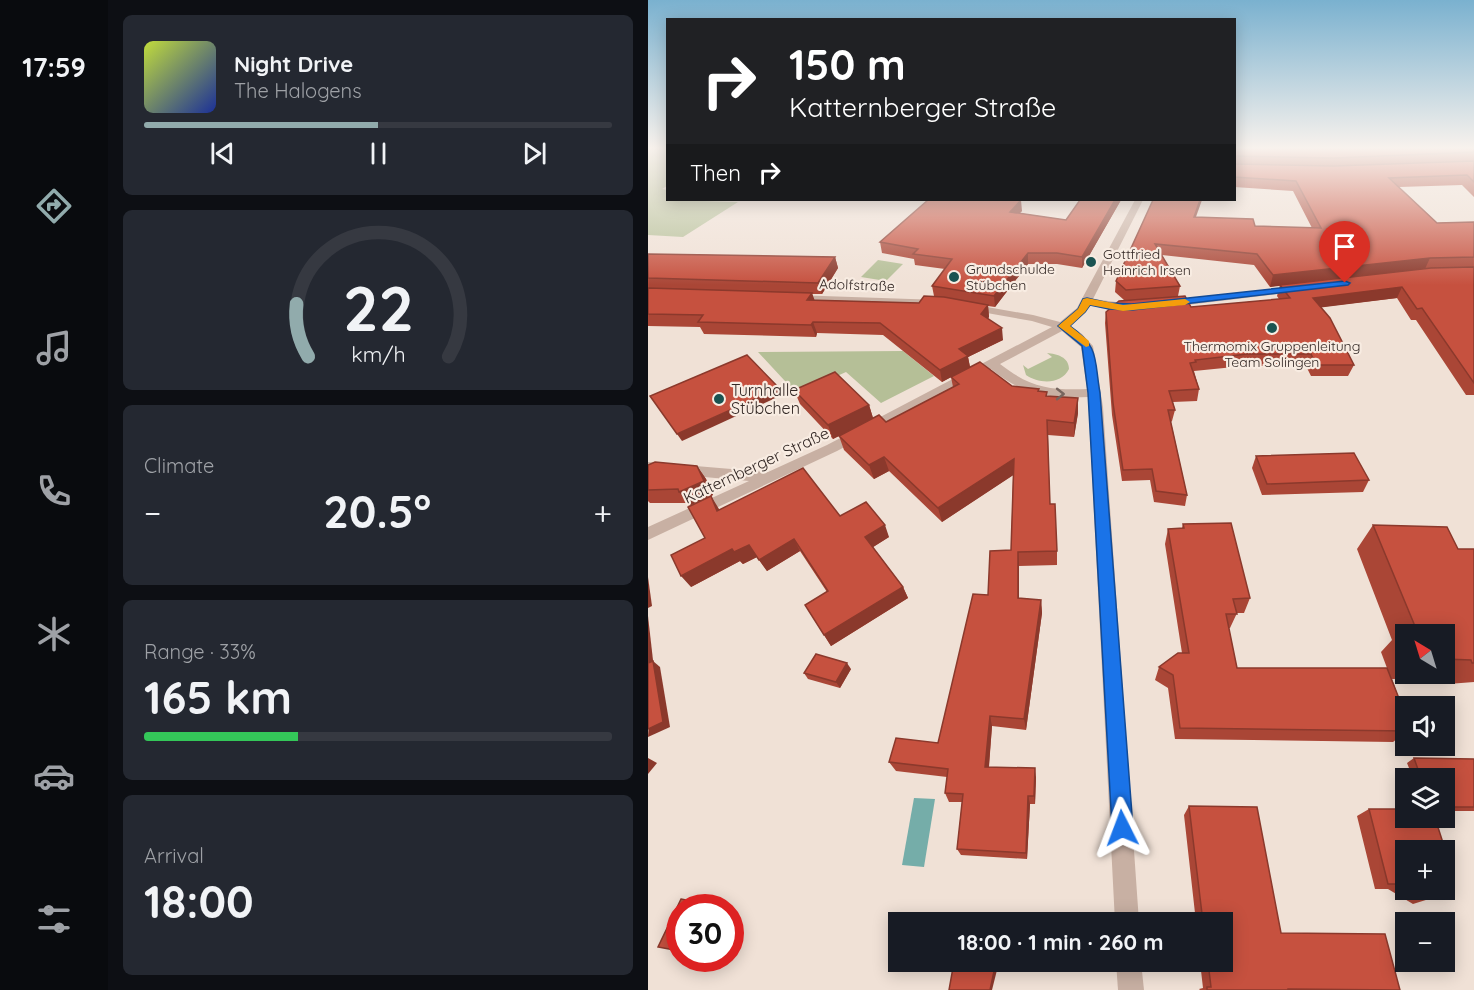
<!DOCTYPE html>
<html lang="en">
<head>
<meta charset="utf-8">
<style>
	:root { --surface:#171b24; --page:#242831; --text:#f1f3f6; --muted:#9ea1a6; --line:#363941; --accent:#91abac }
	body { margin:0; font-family:Quicksand,sans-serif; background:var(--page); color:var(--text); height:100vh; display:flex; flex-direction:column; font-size:22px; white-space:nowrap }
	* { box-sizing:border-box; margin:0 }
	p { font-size:20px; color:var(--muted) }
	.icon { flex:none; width:33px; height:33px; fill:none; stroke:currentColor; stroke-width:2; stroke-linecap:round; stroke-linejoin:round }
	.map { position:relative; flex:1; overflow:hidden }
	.panel { display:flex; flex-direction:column; gap:15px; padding:15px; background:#0d0f14; width:540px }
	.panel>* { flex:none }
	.banner { position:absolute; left:18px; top:18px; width:570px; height:183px; border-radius:0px; box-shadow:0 3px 15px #0003; background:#202124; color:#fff; overflow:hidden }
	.needle { width:39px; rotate:322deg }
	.tools { position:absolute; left:747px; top:624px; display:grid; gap:12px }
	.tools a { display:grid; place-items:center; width:60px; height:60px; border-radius:0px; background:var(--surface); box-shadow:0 3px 15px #0003; font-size:30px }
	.speed { position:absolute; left:18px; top:894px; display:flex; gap:12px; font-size:30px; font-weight:700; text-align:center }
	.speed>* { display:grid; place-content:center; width:78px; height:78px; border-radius:50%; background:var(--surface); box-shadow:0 3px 15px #0003; line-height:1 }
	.speed .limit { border:9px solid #d22; background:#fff; color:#111 }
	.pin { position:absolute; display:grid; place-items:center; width:51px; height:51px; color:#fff; margin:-62px -26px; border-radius:50% 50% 50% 0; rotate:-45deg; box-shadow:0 0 6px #0007 }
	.pin .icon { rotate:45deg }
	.me { position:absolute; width:66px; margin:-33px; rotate:357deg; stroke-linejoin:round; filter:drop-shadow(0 0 4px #0008) }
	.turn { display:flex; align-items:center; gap:21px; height:126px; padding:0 24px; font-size:27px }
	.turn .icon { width:78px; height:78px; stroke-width:2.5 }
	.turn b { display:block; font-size:42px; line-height:51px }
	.then { display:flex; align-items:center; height:57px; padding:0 24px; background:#0003; gap:12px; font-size:22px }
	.big { font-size:45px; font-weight:800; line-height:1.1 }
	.panel .widget { flex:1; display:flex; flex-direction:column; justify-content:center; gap:9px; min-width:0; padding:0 21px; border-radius:9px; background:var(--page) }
	.panel .dial { align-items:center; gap:0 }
	.dial svg { height:156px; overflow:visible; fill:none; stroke:var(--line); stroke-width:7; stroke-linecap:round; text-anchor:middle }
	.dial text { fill:var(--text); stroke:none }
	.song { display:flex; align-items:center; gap:18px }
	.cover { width:72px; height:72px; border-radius:9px; background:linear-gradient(135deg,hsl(70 70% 55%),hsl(230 70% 35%)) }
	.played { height:6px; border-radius:3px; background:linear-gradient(90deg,var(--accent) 50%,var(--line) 50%) }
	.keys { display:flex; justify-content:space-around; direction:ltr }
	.heat { display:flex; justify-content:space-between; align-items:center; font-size:33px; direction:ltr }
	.charge { height:9px; border-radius:4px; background:linear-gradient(90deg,#34c759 33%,var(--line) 0) }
	.trip { position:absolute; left:240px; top:912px; width:345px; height:60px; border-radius:0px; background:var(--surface); box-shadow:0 3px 15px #0003; font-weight:800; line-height:60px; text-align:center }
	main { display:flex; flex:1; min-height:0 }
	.dock { display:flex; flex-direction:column; width:108px; justify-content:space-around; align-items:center; background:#090b0e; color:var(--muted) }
	.dock .icon { width:42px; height:42px }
	.dock .current { color:var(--accent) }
	.dock b { font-size:27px; color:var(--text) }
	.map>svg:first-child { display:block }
	.green { fill:#b5bf97 }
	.water { fill:#75ada9 }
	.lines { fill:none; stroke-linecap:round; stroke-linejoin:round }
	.minor { fill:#c8b0a3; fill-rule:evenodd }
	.wall { fill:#aa4636; fill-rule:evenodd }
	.shaded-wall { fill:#8b392c }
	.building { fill:#c6513f; stroke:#8b392c; stroke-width:1.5 }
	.oneway { stroke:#76655e }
	.route { fill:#1a73e8; stroke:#114b97; stroke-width:1.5 }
	.slow { fill:#f59e0b }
	.poi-dot { fill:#1b5351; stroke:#f8ece2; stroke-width:2 }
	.labels { text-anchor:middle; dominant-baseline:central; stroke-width:4.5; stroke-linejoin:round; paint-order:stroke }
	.far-poi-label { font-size:14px; fill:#332825; stroke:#f8ece2; text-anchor:start }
	.far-street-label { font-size:14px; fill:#332825; stroke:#f8ece2 }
	.poi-label { font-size:16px; fill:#332825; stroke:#f8ece2; text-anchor:start }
	.street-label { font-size:16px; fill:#332825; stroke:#f8ece2 }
</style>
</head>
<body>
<main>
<nav class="dock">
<b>17:59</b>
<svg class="icon current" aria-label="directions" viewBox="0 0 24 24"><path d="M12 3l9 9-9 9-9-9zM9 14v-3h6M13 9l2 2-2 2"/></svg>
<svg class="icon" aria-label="music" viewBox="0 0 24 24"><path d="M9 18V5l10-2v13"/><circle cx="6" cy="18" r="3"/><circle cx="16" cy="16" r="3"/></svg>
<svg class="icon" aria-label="phone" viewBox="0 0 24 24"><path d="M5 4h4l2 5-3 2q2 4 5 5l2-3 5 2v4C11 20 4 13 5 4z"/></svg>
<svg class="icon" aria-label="climate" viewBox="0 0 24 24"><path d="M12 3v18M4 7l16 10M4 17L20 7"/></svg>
<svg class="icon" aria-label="car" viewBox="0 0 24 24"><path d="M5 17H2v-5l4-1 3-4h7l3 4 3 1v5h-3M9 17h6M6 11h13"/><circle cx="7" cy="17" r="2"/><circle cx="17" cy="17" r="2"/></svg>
<svg class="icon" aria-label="filters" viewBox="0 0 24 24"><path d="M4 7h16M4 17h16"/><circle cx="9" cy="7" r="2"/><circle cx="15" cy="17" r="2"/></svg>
</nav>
<section class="panel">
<div class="widget">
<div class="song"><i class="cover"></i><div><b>Night Drive</b><p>The Halogens</p></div></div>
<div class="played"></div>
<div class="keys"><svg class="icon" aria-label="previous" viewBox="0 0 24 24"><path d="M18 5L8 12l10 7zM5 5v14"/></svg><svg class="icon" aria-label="pause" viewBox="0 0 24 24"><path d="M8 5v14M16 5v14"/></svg><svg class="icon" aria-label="next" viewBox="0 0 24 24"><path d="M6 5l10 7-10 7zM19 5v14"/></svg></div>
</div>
<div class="widget dial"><svg viewBox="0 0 100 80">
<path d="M14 69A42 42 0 1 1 86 69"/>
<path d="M14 69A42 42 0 0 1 8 42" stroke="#91abac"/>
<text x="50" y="56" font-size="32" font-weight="700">22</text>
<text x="50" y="72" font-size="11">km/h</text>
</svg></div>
<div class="widget"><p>Climate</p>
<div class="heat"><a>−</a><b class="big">20.5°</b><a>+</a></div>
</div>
<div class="widget"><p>Range · 33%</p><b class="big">165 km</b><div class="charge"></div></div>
<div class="widget"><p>Arrival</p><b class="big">18:00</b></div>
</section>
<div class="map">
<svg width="826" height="990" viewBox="0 0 826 990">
	<rect width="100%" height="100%" fill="#f0e1d6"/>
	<!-- green -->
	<g class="green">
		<polygon points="0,147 19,147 19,186 14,189 19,190 20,200 90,202 35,237 0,235"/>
		<polygon points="230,260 255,264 238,281 213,277"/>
		<polygon points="255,351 286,376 233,403 198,372 149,394 110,352"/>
		<path d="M399,353C409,354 421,357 421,369C413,385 391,384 378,375L375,365L380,369L404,357Z"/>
	</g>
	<!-- water -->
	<polygon class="water" points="266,798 287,799 276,867 254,865"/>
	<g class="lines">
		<!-- minor -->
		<g class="minor">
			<path d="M487,200H495L445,299L483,304L488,307C477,315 455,308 442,305L438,312L422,326L434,334L445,346L455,407L491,922H467L440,397C399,398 376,396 343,369L189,451L0,540V527L101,481L0,472V462L120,472L179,445L404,327L384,321L322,310L317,307L322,304L385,315L412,322L429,308ZM414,331L433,347L439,389C401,390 383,388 352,364Z"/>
			<polygon points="650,286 655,289 654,291 522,307 517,304 522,301"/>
			<polygon points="145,295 292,300 297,303 292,306 141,300 140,298"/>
			<polygon points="468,962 493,962 496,990 470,990"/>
		</g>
	</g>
	<!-- wall -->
	<g class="wall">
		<path d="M586,147H826V197L814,185L751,187L789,223L826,222V395H818L768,320H763L749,298L673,307L706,365L700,376H663L658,366H596L546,371L551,389L549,401L525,402L527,410L524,421L523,422L539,495L537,506L506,502L502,480L474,481L464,415L457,323L458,312L476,300L467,292L468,281L505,200L548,217L607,226L664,228L645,191L586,187ZM514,255L606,265L622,287L632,285L629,296L631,299L543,307L530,296L532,286Z"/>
		<polygon points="473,200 434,268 409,264 380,264 347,307 340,306 341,317 340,318 355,340 320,357 322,367 364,386 391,389 391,391 399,392 399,396 430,398 430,413 426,437 400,435 402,504 409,551 409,565 371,566 371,598 393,600 394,613 378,730 344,726 341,767 388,777 387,804 382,804 379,859 313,855 309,849 314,802 301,802 297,793 299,777 248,771 241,762 290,743 340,595 363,550 365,475 294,522 241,471 226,479 196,450 191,436 185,439 152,404 146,390 221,405 225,418 238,422 305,387 303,377 294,382 235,335 169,333 168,337 56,334 52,327 0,326 0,254 187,257 190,268 174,294 164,294 166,300 271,303 286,296 284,286 297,269 267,265 266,259 234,253 232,242 374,211 371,213 418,220"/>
		<polygon points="608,456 721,480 715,492 614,495 604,468"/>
		<polygon points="0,465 49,466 58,479 65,495 41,506 39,503 2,503 0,501"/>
		<polygon points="72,510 192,516 241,537 225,547 255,587 260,598 183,646 157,605 179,592 152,551 119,571 109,557 95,564 92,561 43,587 57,538"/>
		<path d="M535,524L602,598L596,613H589L582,628H581L589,668H739L733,652L744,640L709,549L725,525L810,549H826V682L800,684L799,680L744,679L752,701L749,704L758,727V732L745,742L527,739L520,688L507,680L511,667L534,653L517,544L520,529L534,528ZM758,634H796V674H758Z"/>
		<polygon points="203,669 192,688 160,679 156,673"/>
		<polygon points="766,758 826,759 826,811 796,811 796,778 765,778 759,763"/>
		<polygon points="541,806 633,933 752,990 552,990 551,989 555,988 552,962 574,962 574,922 548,922 536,815"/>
		<polygon points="721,809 758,850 758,890 791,890 781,899 765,904 740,889 727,889 709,816"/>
	</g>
	<!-- shaded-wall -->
	<g class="shaded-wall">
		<polygon points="373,200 374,211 363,223 362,212"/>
		<polygon points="467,200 473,200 434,268 434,257"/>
		<polygon points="552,200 554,200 544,228 546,217"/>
		<polygon points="380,253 380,264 347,307 346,296"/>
		<polygon points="187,257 190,268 174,294 170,283"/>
		<polygon points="782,258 777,269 622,287 625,275"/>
		<polygon points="754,287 749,298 661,309 665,298"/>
		<polygon points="164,293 168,304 159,300"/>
		<polygon points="340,305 341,317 335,326 333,314"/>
		<polygon points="165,322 169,333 168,337 163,325"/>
		<polygon points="354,328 355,340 320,357 322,367 294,382 292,370 311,349"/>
		<polygon points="131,388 134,395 34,441 29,434"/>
		<polygon points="430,398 430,413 426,437 426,423"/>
		<polygon points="221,405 225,418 185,439 180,425"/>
		<polygon points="236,457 241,471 226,479 221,465"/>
		<polygon points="366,459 367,474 294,522 290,508"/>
		<polygon points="49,466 58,479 65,495 41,506 31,492"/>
		<polygon points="63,496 71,509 78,523 69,511"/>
		<polygon points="237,525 241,537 222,549 217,537"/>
		<polygon points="146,539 152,551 119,571 111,560"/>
		<polygon points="101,545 109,557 95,564 92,561 43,587 33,576 84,549"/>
		<polygon points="370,552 371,566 371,611 370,598"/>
		<polygon points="0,577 4,606 0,608"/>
		<polygon points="255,587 260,598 183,646 176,635"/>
		<polygon points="393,600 394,613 378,730 376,719"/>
		<polygon points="0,616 6,669 0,664"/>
		<polygon points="5,661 12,667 22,727 0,737"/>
		<polygon points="199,663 203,669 192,688 188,682"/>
		<polygon points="342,716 344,726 340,776 337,767"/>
		<polygon points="0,758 9,763 0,774"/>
		<polygon points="387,768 388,777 387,804 386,796"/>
		<polygon points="380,796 382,804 379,859 378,853"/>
		<polygon points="348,962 351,962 344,990 342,990"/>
	</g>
	<!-- building -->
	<g class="building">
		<polygon points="586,147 826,147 826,152 686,158 588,156 586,160"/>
		<polygon points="826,161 826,182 819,175 741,178 789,223 826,222 826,257 782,258 625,275 609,254 507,244 532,286 478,290 468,281 505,200 552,200 546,217 605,219 607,226 673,228 648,181 586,177 586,163 588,164 686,166"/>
		<polygon points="280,200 373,200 362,212 418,220 432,200 467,200 434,257 409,253 380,253 346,296 284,286 304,259 265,254 270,249 232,242"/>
		<polygon points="0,254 187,257 170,283 0,278"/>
		<polygon points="826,267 826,383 774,308 769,309 754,287 665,298 682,318 706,365 668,365 663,354 599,354 547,360 548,362 542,363 551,389 521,391 527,410 520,410 539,495 508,491 504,469 475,470 465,403 458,312 471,301 537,296 543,307 642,298 632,285 783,268"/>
		<polygon points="0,288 164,293 159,300 271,303 276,296 296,297 340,305 333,314 354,328 311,349 320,356 292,370 232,323 165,322 163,325 50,322 55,315 0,314"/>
		<polygon points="99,355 131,388 29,434 2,396"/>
		<polygon points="332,362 364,386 391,389 390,391 399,392 398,396 430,398 426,423 399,420 402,504 407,504 409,551 370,552 370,598 393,600 376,719 342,716 337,767 387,768 386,796 380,796 378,853 309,849 315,794 297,793 300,769 241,762 248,738 290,743 325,594 340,595 342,551 363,550 366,459 290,508 236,457 221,465 191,436 231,415 238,422 311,384 303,377"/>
		<polygon points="187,372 221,405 180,425 146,390"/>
		<polygon points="706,453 721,480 619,484 608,456"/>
		<polygon points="7,462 49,466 56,481 31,492 30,489 0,490 0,465"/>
		<polygon points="155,468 192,516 218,502 237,525 217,537 255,587 176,635 157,605 180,591 146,539 111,560 101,545 86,552 84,549 33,576 23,555 57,538 40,507 63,496 69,511"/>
		<polygon points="583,523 602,598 585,599 589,614 578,614 589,668 739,668 752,701 748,701 758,727 758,731 532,728 525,675 511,667 530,653 541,653 520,529 536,528 535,524"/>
		<polygon points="725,525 799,527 810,549 826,549 826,663 824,663 823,660 796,659 796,634 758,634 758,643 752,631 769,631"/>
		<polygon points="168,654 199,663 188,682 156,673"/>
		<polygon points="5,661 15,722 0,729 0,663"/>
		<polygon points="766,758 826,759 826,807 796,807 796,778 773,778"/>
		<polygon points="541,806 609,807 633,933 737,934 752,990 640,989 640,990 559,990 559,987 563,987 560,962 574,962 574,922 555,922"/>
		<polygon points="721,809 758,809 758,818 787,818 806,877 796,885 796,850 758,850 758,886 754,884 740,884"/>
		<polygon points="764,890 791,890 781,899"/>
		<polygon points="33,899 73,907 32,908 32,951 10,947"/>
		<polygon points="306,962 348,962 342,990 301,990"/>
	</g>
	<!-- one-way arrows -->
	<defs><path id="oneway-chevron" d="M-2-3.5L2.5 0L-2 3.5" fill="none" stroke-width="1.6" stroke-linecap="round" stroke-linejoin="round" transform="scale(1.5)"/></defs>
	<use class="oneway" href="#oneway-chevron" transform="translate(412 394)"/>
	<!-- sky -->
	<linearGradient id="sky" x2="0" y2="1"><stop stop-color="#7ab1cf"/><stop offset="0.52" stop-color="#f8f2ed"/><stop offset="1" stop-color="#f8f2ed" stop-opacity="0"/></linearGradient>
	<rect width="826" height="285" fill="url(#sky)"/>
	<!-- route -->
	<path class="route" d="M697,281L702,283L700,285L484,310L461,309L442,305L437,312L422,326C452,347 446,359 452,393L485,828L482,836L474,839L467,836L464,828L440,393L434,346L410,326L430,309L435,299L439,298L461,303L484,304Z"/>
	<!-- slow -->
	<polygon class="slow" points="439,298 475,305 537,299 542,302 537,305 475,311 442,305 437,312 422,326 441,341 441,346 438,347 410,326 430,309 435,299"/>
	<!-- markers -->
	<g class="poi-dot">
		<circle cx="443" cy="262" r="6"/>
		<circle cx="306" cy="277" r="6"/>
		<circle cx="624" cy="328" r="6"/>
		<circle cx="71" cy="399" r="6"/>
	</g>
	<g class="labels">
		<!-- far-poi labels -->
		<g class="far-poi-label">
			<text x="455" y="254">Gottfried<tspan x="455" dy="16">Heinrich Irsen</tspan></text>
			<text x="318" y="269">Grundschulde<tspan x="318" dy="16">Stübchen</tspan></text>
			<text x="624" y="346" text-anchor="middle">Thermomix Gruppenleitung<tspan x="624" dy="16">Team Solingen</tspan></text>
		</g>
		<!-- far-street labels -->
		<g class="far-street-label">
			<text transform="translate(209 285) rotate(2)">Adolfstraße</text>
		</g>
		<!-- poi labels -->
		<g class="poi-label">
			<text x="83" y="390">Turnhalle<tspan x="83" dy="18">Stübchen</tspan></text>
		</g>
		<!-- street labels -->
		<g class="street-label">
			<text transform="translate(108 465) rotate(-25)">Katternberger Straße</text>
		</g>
	</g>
</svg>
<div class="tools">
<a><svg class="needle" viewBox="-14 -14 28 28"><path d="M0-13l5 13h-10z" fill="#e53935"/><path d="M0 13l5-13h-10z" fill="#9ea1a6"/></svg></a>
<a><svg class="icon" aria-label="sound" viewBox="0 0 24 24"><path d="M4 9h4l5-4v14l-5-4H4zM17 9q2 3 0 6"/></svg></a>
<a><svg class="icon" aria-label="layers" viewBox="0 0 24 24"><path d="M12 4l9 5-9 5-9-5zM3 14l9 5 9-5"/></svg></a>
<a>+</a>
<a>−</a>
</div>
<div class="speed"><div class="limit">30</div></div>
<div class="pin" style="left:697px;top:283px;background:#d93025"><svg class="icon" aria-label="arrive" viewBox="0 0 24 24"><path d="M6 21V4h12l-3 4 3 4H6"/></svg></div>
<svg class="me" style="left:474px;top:828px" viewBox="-20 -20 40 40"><path d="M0-17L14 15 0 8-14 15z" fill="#1a73e8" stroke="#fff" stroke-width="4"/></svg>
<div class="trip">18:00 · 1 min · 260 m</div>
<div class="banner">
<div class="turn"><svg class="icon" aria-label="right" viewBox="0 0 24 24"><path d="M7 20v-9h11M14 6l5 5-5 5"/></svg><div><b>150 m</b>Katternberger Straße</div></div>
<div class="then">Then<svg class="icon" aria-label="right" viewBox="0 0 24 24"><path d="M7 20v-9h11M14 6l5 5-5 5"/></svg></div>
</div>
</div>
</main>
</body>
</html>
